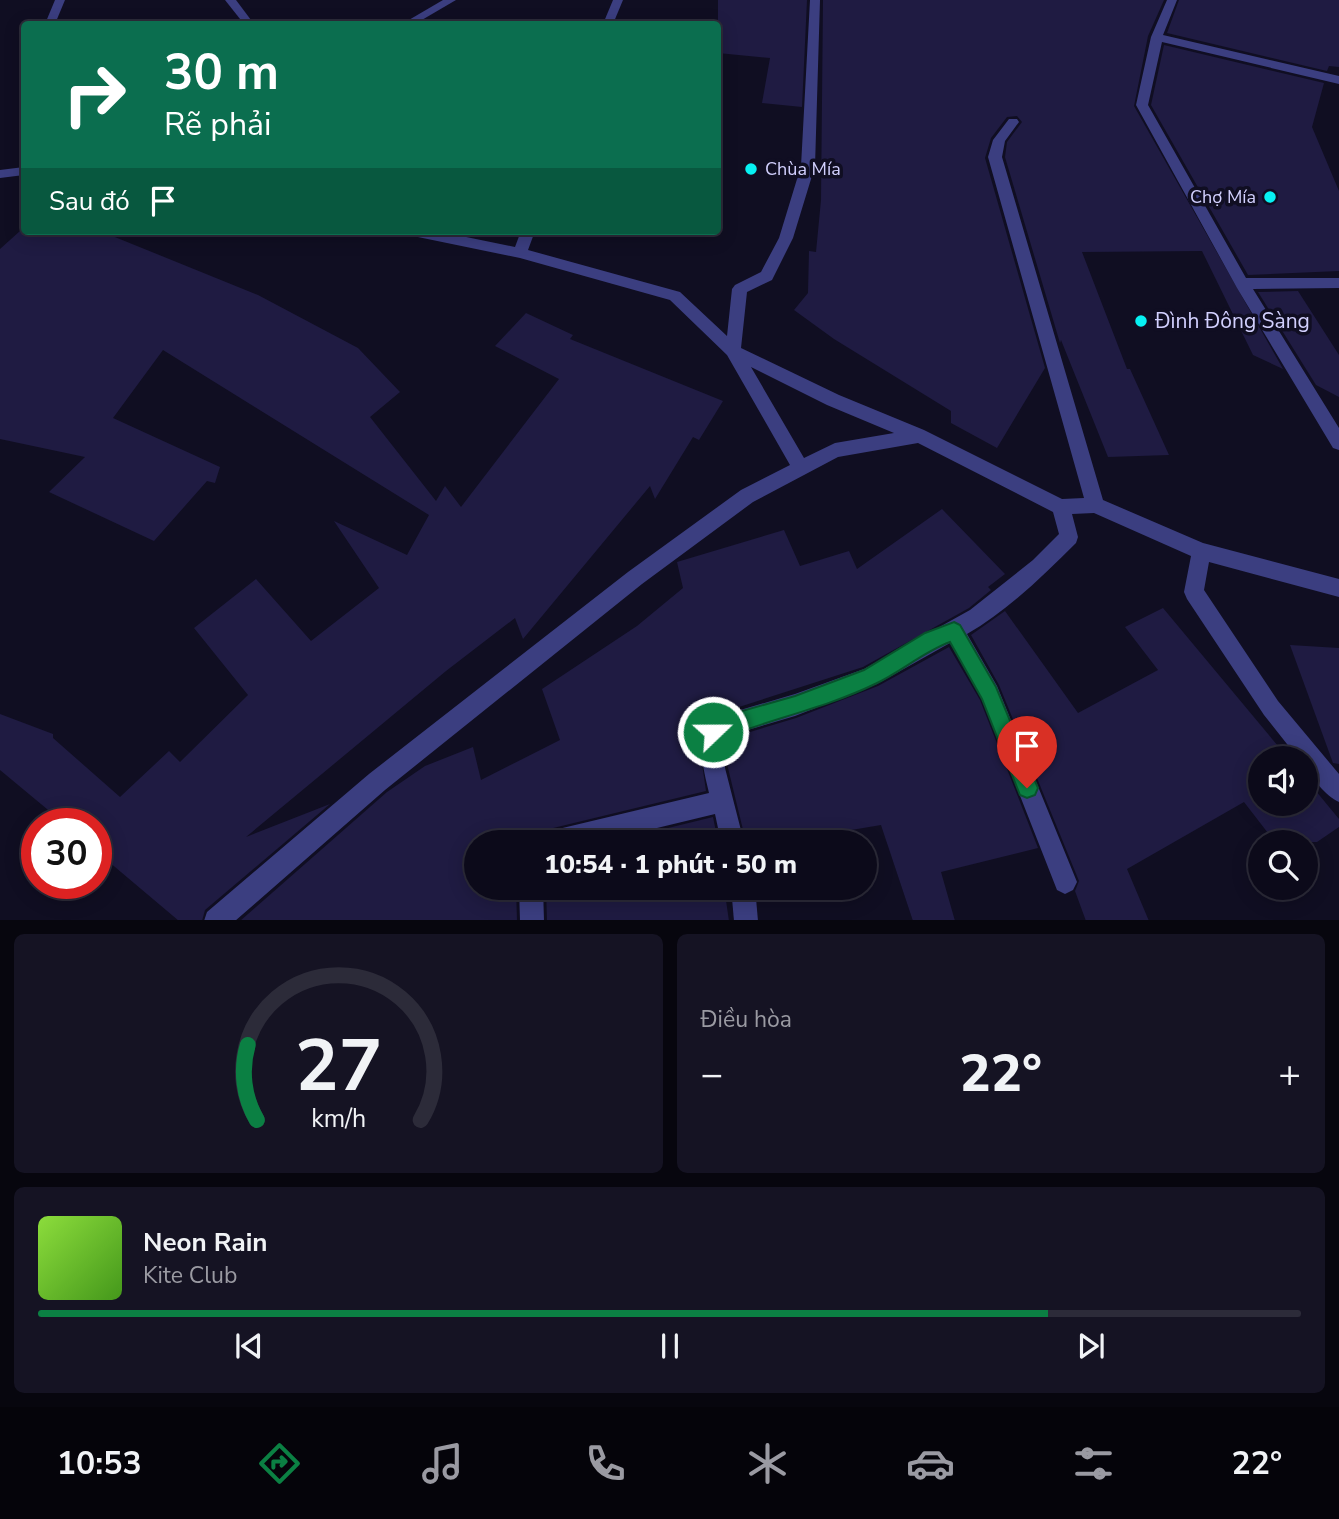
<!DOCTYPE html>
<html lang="vi">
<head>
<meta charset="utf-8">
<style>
	:root { --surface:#0c0a1a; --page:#151323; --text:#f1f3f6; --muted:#9a9aa2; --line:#2c2b39; --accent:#0b8043 }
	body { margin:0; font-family:"Nunito Sans",sans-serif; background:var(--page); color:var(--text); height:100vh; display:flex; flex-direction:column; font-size:26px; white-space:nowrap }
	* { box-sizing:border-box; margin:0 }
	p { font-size:23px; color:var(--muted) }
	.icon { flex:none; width:38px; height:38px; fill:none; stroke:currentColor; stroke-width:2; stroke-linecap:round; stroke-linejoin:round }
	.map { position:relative; height:920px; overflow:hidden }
	.panel { display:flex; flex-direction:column; gap:14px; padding:14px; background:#07060e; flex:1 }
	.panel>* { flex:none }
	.hud { position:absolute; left:21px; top:21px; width:700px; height:214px; border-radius:7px; box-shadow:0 4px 18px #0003,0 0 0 2px var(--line); background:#0b6e4f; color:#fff; overflow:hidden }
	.controls { position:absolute; left:1248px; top:746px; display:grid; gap:14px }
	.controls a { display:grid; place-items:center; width:70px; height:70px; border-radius:50%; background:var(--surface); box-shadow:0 4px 18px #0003,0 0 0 2px var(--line); font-size:35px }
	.speed { position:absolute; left:21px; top:808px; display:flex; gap:14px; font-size:35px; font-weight:700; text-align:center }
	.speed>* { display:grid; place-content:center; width:91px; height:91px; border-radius:50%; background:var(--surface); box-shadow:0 4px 18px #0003,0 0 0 2px var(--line); line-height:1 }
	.speed .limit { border:10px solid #d22; background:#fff; color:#111 }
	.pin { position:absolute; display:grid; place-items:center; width:60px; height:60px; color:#fff; margin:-72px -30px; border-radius:50% 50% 50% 0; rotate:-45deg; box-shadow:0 0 7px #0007 }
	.pin .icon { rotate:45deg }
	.me { position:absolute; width:77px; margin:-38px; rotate:68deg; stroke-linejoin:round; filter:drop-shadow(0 0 5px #0008) }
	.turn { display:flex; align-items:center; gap:24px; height:147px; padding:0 28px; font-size:32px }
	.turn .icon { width:91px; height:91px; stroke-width:2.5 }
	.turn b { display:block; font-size:49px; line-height:60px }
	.then { display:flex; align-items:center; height:66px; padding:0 28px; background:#0003; gap:14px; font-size:26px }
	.big { font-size:52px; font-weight:800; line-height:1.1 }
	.panel .widget { flex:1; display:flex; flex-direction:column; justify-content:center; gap:10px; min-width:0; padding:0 24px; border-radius:10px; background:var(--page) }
	.panel .dial { align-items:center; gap:0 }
	.dial svg { height:182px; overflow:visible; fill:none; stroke:var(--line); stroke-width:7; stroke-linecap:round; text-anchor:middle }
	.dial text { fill:var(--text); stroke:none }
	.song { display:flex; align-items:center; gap:21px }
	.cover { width:84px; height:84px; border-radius:10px; background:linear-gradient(135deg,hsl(90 70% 55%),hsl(100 70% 35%)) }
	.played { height:7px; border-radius:4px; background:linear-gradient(90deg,var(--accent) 80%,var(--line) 80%) }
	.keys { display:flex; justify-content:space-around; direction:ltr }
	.heat { display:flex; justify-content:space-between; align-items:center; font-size:38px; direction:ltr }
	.panel .tiles { flex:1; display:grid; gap:14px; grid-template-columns:1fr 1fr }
	.widget:last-child { grid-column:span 2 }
	.trip { position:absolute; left:464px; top:830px; width:413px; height:70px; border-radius:35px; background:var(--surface); box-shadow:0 4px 18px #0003,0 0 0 2px var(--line); font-weight:800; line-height:70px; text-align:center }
	.tabs { display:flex; height:112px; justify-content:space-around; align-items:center; background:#05040a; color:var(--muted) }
	.tabs .icon { width:49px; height:49px }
	.tabs .on { color:var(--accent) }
	.tabs b { font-size:32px; color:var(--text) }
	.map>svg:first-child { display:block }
	.building { fill:#1f1b42 }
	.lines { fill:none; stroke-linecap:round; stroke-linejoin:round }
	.minor { fill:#3b3e80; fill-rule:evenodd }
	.route { fill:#0b8043; stroke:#07532c; stroke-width:2 }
	.poi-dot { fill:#07f1f3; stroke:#100e22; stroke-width:2.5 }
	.labels { text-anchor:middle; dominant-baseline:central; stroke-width:7; stroke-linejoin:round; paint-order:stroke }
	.far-poi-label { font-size:18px; fill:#d2d0fe; stroke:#100e22; text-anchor:start }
	.poi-label { font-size:21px; fill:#d2d0fe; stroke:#100e22; text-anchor:start }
</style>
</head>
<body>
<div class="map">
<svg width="1339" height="921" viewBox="0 0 1339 921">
	<rect width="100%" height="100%" fill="#100e22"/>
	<!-- building -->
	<g class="building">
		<polygon points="718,0 807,0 802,107 762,103 770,58 718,53"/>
		<polygon points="823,0 1164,0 1148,36 1134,106 1283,369 1253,355 1202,251 1082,252 1127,369 1130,369 1169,455 1108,457 1061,340 1060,343 1005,157 1007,142 1022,122 1017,116 1007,117 991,138 985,158 1045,368 997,448 951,423 951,411 834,339 794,310 808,293 809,251 816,252 821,200"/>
		<polygon points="1179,0 1339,0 1339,67 1329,66 1327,71 1167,33"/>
		<polygon points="1164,45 1324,83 1312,127 1339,191 1339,271 1248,275 1151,105"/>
		<polygon points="20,231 100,231 258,295 358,348 400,392 370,417 436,501 445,486 461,507 559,379 495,346 526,313 573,335 570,339 723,401 699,440 693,437 655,499 650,486 523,639 515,618 446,671 246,837 330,804 205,910 202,921 179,921 96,851 96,824 65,824 0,770 0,714 53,734 53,738 120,797 169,751 180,762 248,695 194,628 256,579 311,641 379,588 334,521 407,555 429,515 163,350 113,418 220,467 215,483 207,481 154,541 49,492 85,457 0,439 0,249"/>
		<polygon points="1298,291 1339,355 1339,397 1316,385 1258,292"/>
		<polygon points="942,509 1005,574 988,587 991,590 969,608 863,667 711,716 704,724 699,743 706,791 549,829 540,833 537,842 476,842 476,887 516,887 517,921 240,921 387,792 425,766 473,747 481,780 560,740 542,689 637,626 683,588 677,562 784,530 800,566 849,551 857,569"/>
		<polygon points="1163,608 1288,758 1260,758 1260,803 1306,803 1306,779 1339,819 1339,827 1317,842 1275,842 1244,802 1127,869 1149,921 1086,921 1075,891 1079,881 999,685 971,635 1005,611 1078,713 1158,670 1125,627"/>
		<polygon points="1290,645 1339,648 1339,764 1333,763"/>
		<polygon points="949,647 980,700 1038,848 941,872 955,921 913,921 881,825 780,842 746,842 728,768 727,739 796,718 878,686"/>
		<polygon points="713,817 718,842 611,842"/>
		<polygon points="546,887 724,887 729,921 547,921"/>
	</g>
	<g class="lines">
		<!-- minor -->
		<g class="minor">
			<polygon points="55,0 65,0 55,24 45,24"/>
			<polygon points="225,0 236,0 254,24 244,24"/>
			<polygon points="443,0 456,0 415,24 402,24"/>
			<polygon points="613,0 623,0 613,24 603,24"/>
			<path d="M810,0H820L815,166L793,238L772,280L747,292L741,348L839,395L924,430L1062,499L1084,498L988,157L993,140L1009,119H1017L1019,122L1005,141L1002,157L1103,500L1203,543L1339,579V597L1209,562L1204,590L1278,701L1339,774V802C1325,796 1306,773 1306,758H1298L1264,715L1187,599L1184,592L1191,556L1094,513L1072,514L1078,537L1076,543C1043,576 1007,611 967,634L997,686L1077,882L1073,890L1065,894L1057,890L982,699L950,643L877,684L795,716L724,737L725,768L744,842H721L715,814L599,842H539L542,834L550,831L709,793C704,771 693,734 713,718L795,694L864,669L970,610L1033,560L1059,534L1053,512L918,443L838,457L753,502L642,584L385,790L235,921H204L207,912L369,774L628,572L741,490L790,465L727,355L670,300L520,258L413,236L406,231H437L515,247L521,231H535L528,250L680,292L727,336L732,289L735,285L761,272L779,238L801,166ZM751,367L827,405L894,433L835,443L804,458Z"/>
			<polygon points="1167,0 1177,0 1163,35 1339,76 1339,84 1162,42 1148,105 1246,278 1339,278 1339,288 1253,289 1339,428 1339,450 1333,448 1237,288 1136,105 1151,37"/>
			<polygon points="24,167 24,175 0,178 0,170"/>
			<polygon points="519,887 543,887 544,921 520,921"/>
			<polygon points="731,887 755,887 758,921 734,921"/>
		</g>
	</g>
	<!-- route -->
	<path class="route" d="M954,622L960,625L996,687L1038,788L1035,795L1027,798L1020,795L982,699L950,642C923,652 901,672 875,684C824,709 765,720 713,742L706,739L704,732L706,725L721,717L795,696L864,670L925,633Z"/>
	<!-- markers -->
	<g class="poi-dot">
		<circle cx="751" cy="169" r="7"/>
		<circle cx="1270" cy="197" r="7"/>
		<circle cx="1141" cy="321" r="7"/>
	</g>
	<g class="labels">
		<!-- far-poi labels -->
		<g class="far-poi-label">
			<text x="765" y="169">Chùa Mía</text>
			<text x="1256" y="197" text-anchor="end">Chợ Mía</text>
		</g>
		<!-- poi labels -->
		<g class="poi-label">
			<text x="1155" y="321">Đình Đông Sàng</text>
		</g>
	</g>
</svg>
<div class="controls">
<a><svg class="icon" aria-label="sound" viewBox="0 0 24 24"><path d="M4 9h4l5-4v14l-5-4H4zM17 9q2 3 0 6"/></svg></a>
<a><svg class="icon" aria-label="search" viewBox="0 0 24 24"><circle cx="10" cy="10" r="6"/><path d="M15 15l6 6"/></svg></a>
</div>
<div class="speed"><div class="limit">30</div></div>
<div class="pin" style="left:1027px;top:788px;background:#d93025"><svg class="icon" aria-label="arrive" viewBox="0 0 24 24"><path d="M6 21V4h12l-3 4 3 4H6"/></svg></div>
<svg class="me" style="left:713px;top:732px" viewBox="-20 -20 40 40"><circle r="17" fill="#0b8043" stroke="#fff" stroke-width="3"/><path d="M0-11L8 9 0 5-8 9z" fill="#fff"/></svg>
<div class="trip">10:54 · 1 phút · 50 m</div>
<div class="hud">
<div class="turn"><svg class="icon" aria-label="right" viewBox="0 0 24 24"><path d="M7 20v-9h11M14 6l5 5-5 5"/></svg><div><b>30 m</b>Rẽ phải</div></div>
<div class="then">Sau đó<svg class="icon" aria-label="arrive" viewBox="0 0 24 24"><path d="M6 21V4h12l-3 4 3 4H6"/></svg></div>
</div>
</div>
<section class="panel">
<div class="tiles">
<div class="widget dial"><svg viewBox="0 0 100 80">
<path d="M14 69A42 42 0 1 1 86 69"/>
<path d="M14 69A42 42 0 0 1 10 36" stroke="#0b8043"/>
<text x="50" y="56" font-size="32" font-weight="700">27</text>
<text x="50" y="72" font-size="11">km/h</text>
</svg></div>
<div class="widget"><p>Điều hòa</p>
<div class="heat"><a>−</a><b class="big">22°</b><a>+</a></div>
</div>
<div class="widget">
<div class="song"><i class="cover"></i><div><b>Neon Rain</b><p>Kite Club</p></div></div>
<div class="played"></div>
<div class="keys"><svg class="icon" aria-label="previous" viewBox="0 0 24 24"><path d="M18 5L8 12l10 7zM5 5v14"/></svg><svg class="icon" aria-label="pause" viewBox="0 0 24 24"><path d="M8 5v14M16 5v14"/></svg><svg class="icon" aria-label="next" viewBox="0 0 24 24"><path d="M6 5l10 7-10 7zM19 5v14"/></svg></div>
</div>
</div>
</section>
<nav class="tabs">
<b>10:53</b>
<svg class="icon on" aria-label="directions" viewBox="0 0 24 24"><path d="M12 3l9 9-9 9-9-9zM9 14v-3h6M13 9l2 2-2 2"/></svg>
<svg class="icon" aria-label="music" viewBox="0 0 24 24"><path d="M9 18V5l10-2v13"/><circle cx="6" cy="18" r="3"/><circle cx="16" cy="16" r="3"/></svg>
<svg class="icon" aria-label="phone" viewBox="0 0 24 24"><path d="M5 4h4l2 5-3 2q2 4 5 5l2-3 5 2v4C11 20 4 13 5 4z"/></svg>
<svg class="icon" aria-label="climate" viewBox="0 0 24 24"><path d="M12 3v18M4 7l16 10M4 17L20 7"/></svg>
<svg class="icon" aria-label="car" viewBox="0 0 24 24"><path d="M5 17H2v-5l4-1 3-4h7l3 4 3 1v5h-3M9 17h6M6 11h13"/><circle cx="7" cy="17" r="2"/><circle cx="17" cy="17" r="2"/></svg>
<svg class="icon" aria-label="filters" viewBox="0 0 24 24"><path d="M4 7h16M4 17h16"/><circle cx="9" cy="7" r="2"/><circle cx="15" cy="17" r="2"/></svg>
<b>22°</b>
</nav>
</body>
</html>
